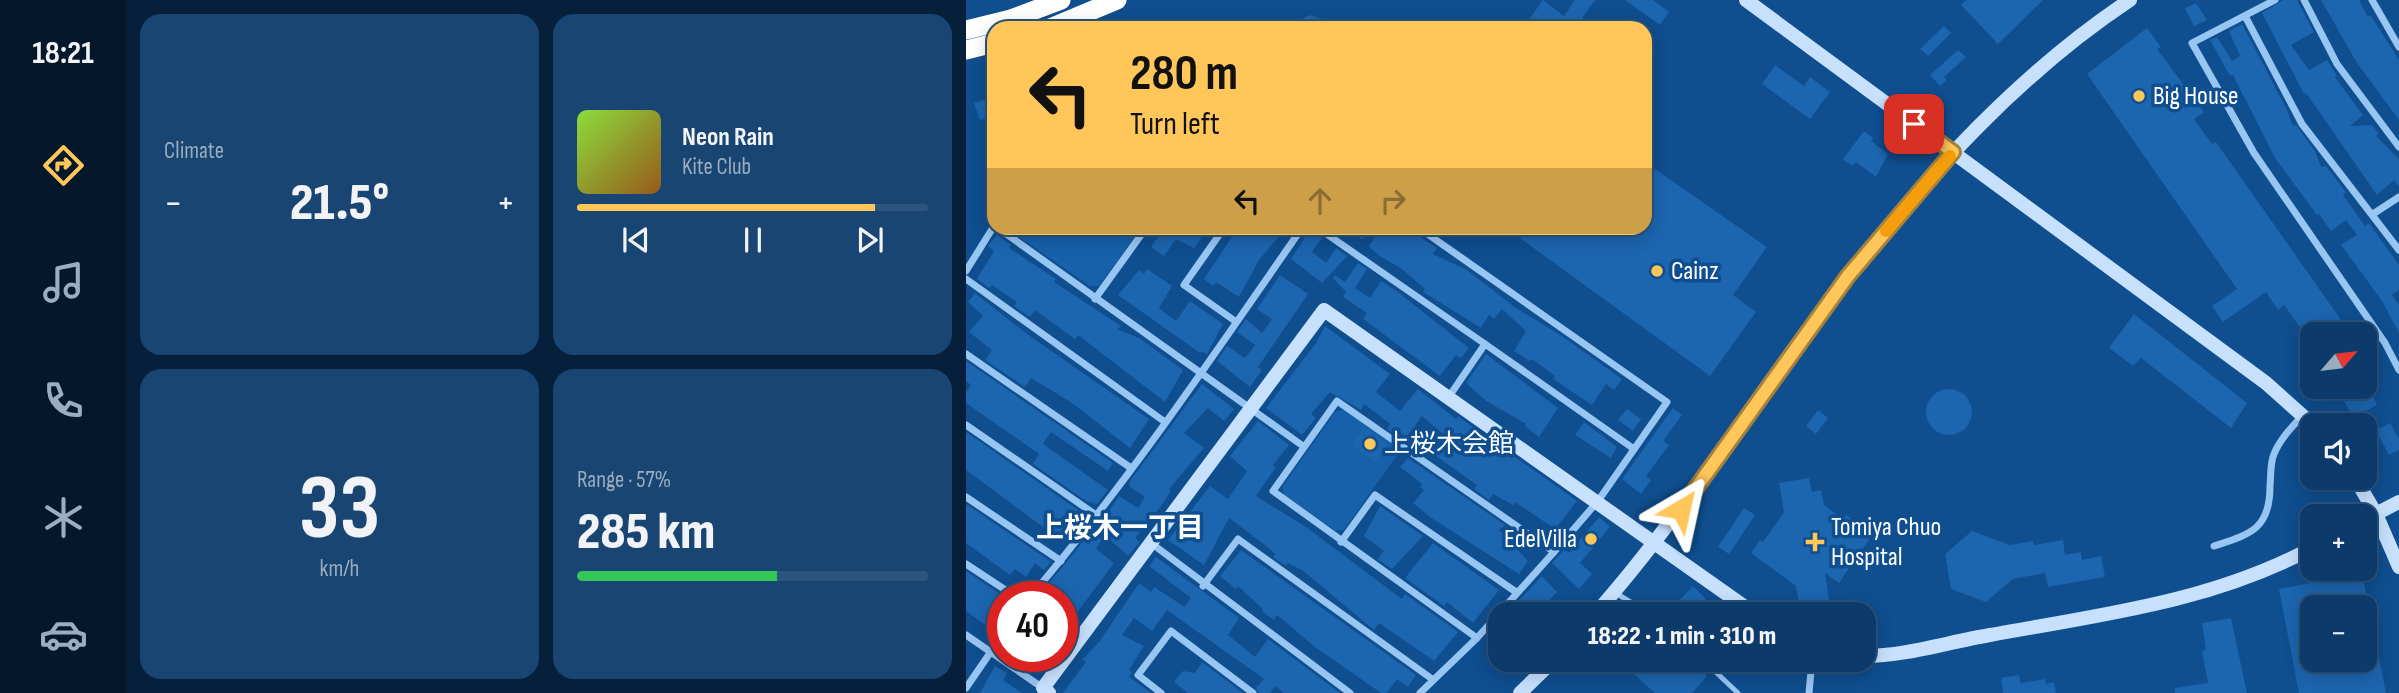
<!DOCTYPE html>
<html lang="en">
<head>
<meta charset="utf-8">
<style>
	:root { --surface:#0b3a6b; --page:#194573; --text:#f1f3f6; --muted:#9aadc1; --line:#2b547e; --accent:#ffc75a }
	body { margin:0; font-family:"Sofia Sans Condensed","Noto Sans JP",sans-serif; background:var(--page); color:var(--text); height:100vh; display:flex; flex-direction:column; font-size:26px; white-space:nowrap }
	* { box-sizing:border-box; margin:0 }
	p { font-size:23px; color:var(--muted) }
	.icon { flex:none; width:38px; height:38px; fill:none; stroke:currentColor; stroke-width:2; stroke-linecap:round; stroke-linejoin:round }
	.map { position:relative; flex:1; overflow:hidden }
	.side { display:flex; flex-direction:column; gap:14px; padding:14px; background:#06203b; width:840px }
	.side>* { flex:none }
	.banner { position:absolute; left:21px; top:21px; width:665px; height:214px; border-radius:21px; box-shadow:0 4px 18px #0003,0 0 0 2px var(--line); background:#ffc75a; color:#111; overflow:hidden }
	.needle { width:46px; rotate:62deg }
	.buttons { position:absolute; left:1334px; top:322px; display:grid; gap:14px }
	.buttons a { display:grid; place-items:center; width:77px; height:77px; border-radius:14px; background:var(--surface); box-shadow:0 4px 18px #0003,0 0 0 2px var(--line); font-size:35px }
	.speed { position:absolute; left:21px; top:581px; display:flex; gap:14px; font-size:35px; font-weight:700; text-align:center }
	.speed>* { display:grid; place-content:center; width:91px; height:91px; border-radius:50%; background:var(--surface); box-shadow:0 4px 18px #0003,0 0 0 2px var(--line); line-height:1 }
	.speed .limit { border:10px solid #d22; background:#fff; color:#111 }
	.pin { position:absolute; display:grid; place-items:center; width:60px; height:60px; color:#fff; margin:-30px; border-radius:14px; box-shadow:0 4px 10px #0006 }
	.me { position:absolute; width:77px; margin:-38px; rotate:36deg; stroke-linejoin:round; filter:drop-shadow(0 0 5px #0008) }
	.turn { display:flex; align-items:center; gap:24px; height:147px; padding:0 28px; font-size:32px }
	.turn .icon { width:91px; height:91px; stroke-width:2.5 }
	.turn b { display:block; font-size:49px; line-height:60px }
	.lanes { display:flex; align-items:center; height:66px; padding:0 28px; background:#0003; justify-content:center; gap:35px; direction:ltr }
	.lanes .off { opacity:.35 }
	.big { font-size:52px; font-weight:800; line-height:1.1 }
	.side .card { flex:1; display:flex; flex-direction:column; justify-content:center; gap:10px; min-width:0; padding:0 24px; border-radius:21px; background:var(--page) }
	.side .dial { align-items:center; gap:0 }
	.dial b { font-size:91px; line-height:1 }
	.song { display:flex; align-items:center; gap:21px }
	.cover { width:84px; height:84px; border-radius:10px; background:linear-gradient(135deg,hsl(90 70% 55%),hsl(30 70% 35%)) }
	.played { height:7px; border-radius:4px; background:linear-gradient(90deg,var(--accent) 85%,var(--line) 85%) }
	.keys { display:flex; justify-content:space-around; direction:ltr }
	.heat { display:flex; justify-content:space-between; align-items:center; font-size:38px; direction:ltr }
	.charge { height:10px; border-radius:5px; background:linear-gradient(90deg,#34c759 57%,var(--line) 0) }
	.side .tiles { flex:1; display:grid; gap:14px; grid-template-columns:repeat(2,1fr) }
	.trip { position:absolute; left:522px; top:602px; width:388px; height:70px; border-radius:21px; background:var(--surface); box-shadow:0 4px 18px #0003,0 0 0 2px var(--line); font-weight:800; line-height:70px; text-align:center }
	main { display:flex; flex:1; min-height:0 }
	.dock { display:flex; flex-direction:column; width:126px; justify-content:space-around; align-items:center; background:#04172b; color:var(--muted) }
	.dock .icon { width:49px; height:49px }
	.dock .current { color:var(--accent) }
	.dock b { font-size:32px; color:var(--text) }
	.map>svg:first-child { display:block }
	.green { fill:#1661aa }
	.building { fill:#1c65af; fill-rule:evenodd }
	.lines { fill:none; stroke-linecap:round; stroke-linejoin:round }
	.lane { stroke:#98c6f3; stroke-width:5 }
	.street { stroke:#98c6f3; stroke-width:7 }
	.secondary { stroke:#c7e1fd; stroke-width:14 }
	.highway { stroke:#fff; stroke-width:19 }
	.route-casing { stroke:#a6813a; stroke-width:18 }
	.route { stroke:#ffc75a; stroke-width:12 }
	.slow { stroke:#f59e0b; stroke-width:12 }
	.poi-dot { fill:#ffc75a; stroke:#0f4e8f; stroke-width:2.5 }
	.labels { text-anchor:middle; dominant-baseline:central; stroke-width:7; stroke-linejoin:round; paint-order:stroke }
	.poi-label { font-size:26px; fill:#fff; stroke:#0f4e8f; text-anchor:start }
	.neighbourhood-label { font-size:28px; font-weight:bold; fill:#fff; stroke:#0f4e8f }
</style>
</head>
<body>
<main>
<nav class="dock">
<b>18:21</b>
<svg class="icon current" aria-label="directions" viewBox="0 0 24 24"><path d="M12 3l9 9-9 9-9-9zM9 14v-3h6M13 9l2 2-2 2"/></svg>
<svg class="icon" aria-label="music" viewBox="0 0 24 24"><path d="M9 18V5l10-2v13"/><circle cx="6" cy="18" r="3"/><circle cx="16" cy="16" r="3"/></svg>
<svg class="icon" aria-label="phone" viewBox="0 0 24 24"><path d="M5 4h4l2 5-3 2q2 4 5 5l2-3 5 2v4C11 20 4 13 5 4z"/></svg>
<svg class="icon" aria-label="climate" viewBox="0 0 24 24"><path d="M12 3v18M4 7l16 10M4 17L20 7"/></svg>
<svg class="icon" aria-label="car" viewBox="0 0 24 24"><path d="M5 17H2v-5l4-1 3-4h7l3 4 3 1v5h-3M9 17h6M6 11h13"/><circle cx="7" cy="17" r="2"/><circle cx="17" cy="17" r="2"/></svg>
</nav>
<section class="side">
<div class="tiles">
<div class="card"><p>Climate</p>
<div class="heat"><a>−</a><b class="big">21.5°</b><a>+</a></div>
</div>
<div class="card">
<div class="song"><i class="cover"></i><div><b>Neon Rain</b><p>Kite Club</p></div></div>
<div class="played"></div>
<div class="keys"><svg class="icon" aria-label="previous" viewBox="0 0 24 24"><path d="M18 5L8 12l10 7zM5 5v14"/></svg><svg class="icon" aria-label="pause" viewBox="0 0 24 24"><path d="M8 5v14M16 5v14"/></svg><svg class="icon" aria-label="next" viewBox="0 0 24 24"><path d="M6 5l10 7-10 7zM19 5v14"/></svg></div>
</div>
<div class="card dial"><b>33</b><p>km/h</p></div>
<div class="card"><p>Range · 57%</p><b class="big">285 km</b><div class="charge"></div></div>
</div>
</section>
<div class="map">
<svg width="1433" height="693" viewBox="0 0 1433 693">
	<rect width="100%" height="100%" fill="#0f4e8f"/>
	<!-- green -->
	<g class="green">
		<polygon points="40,228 175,228 133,286 124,286"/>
		<polygon points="379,410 429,445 431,455 378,530 370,531 318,495 316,487 370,411"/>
	</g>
	<!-- building -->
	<g class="building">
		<polygon points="577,0 598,16 609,0 629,0 616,18 629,28 557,28"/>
		<polygon points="659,0 687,0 703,12 694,25"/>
		<polygon points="1000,0 1077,0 1032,44 995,5"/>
		<polygon points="1317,0 1331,0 1348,32 1325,45 1343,70 1361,60 1371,76 1369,77 1397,115 1384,126 1406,125 1413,134 1410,136 1433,159 1433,186 1428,180 1411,195 1340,93 1338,94 1296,13"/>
		<polygon points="1355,0 1393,0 1401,16 1405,16 1433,60 1433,120 1391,63"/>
		<polygon points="1230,3 1241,20 1228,26 1219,8"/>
		<polygon points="344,15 360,20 368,28 317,28"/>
		<polygon points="1276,24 1321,110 1327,126 1330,125 1349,151 1355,167 1360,166 1380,192 1377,195 1399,226 1403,223 1433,265 1433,290 1426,295 1433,305 1433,333 1416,301 1375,245 1391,235 1380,220 1365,231 1353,214 1351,215 1309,158 1267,75 1264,76 1244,40 1251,37 1266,61 1274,56 1263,31"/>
		<polygon points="978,26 985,33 962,56 954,49"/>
		<polygon points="1181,28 1195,47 1191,49 1238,112 1228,119 1246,144 1250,142 1380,327 1370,334 1346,334 1346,344 1318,305 1312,310 1300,292 1257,322 1246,306 1271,289 1121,74"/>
		<polygon points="992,50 1000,57 978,77 981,80 974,86 964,75"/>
		<polygon points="809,65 838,86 844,77 864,92 844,119 796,84"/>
		<polygon points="28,97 28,116 14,120 8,103"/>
		<polygon points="898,131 907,138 905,141 922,154 910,177 890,162 886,166 877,159"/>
		<polygon points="679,162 801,247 767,295 790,312 744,376 540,228 679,228"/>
		<polygon points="198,228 243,228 228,248 210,239 198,256 185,247"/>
		<polygon points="272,228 320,228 293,260 273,297 250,282 247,286 238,279"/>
		<polygon points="345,228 356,238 346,252 360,263 370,248 381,256 356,283 325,259"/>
		<polygon points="378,228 440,228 471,248 467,254 501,270 550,308 596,336 656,379 648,390 640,384 626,405 587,379 589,376 566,359 564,361 548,351 560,331 536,309 528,319 523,315 515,328 457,292 459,289 436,269 412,255 403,246 409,238 402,233 396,239"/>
		<polygon points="31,235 45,245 43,248 90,279 88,282 155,326 151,329 173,338 217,370 199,402 112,335 109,339 69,310 64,317 48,306 51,302 26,285 23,288 11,279 28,251 22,246"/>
		<polygon points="392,263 401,269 389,288 404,298 415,281 429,290 503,348 495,358 490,355 474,376 397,319 401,313 377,297 380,292 367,278 369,275 379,282"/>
		<polygon points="181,269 206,286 193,308 210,321 224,301 257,324 241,354 236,351 234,353 152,295 173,270 178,274"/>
		<polygon points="314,275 342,294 292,367 296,370 284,387 251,361 261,346 279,358 289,345 271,332 280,319 296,333 306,319 291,309"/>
		<polygon points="9,293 61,334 183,419 164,448 106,403 65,378 59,387 19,360 26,350 3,332 17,316 2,302"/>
		<polygon points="1168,314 1281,403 1265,428 1175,358 1167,366 1143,348"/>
		<polygon points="359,326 424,374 410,392 434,411 452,389 490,419 492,416 497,420 611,501 589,529 549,502 547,505 527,494 523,500 508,489 511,485 463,451 476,433 456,416 441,437 432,431 429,434 421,429 424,424 398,404 395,410 364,392 345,414 350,418 336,435 300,408 350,343"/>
		<polygon points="520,354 592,408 573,437 559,426 560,424 520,401 500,383"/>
		<polygon points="0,361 147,463 142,471 85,432 77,444 142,490 131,504 120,501 67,464 73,454 0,403 0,392 5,385 0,381"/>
		<polygon points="236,384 268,409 258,421 242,408 218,433 238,448 203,489 205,491 195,506 169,538 174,542 162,556 139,535 130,549 148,563 110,614 96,604 96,597 90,597 79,588 121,537 124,540 153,496 172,508 179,497 163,486 164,481"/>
		<circle cx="983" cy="412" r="23"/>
		<polygon points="1404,391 1411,405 1387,418 1377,399 1385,395 1387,399"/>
		<polygon points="707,408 716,415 697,441 703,445 680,476 685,480 675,494 656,479"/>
		<polygon points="661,409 675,419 667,431 652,420"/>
		<polygon points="852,410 862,418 850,434 840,426"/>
		<polygon points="292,421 323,445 307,465 310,467 290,496 340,527 436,599 439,594 492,632 468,661 413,623 408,630 336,570 322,563 320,566 307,557 309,554 299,545 263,518 238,565 202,540 244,486 262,499 281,471 264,456"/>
		<polygon points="618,422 651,447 645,458 609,435"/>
		<polygon points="1424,423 1433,439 1433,450 1423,455 1410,430"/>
		<polygon points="397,427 422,444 409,462 386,445"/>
		<polygon points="0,432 112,510 93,539 0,470"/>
		<polygon points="442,458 539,525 533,530 562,561 553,574 464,517 447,503 458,490 454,487 456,484 434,467"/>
		<polygon points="843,478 846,492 855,490 858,505 877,519 880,515 907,534 873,583 859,573 863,600 833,605 830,586 785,553 794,540 797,542 818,512 813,483"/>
		<polygon points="0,504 85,562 78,570 69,563 60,577 49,569 44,575 0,543"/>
		<polygon points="414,506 457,536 426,569 411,559 418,551 398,536"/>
		<polygon points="778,508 789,515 763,554 752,547"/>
		<polygon points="633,517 644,527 614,563 626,574 613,589 586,563 599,549 603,553"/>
		<polygon points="1006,531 1044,545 1067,541 1068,545 1097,540 1099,555 1115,552 1116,560 1135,556 1139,577 1082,587 1079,573 1047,579 1020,602 985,589 979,554"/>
		<polygon points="467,543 533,590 507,623 481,602 478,606 439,578"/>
		<polygon points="275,550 450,675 442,687 431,679 421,693 415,693 349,647 311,615 308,620 296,611 297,609 272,586 270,589 254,576"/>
		<polygon points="190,557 273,618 262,635 289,657 302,639 374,693 318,693 309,686 304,693 293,693 290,688 298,679 201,610 186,631 168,618 156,635 178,646 163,670 166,672 163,677 185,693 97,693 120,662 116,660 133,642 173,583 185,592 188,587 219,607 225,598 183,566"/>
		<polygon points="0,571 37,596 37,620 29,632 0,611"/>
		<path d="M1396,573L1420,693H1333L1313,589ZM1346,607H1398V660H1346Z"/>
		<polygon points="576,576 591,592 570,614 540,614"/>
		<polygon points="727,586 740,599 725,614 700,614"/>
		<polygon points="1265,618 1281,693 1209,693 1209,688 1242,683 1236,651 1240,650 1236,623"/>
		<polygon points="665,660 723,660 741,676 726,693 689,693 659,666"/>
		<polygon points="236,662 277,693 222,693 208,682 217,671 229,673"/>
		<polygon points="29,666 41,673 37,680 56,693 14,693"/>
		<polygon points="1053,675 1055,683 1079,679 1080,684 1088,682 1090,693 1037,693 1035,678"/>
	</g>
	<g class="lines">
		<!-- lane -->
		<g class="lane">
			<polyline points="648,592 684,614"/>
			<polyline points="737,660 772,693"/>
		</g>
		<!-- street -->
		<g class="street">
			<polyline points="1309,0 1226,43 1288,153 1419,343 1433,370"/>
			<polyline points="1338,0 1371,64 1433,147"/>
			<polyline points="1406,0 1433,47"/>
			<polyline points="1279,16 1336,124 1433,250"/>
			<polyline points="1407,214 1433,197"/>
			<polyline points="32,228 337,446"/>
			<polyline points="258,228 218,285 269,321"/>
			<polyline points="352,228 519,344 482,398"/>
			<polyline points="453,228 701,402 632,501 588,552 511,638 454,693"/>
			<polyline points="0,271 28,226"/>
			<polyline points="0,279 199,422"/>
			<polyline points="129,299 180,228"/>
			<polyline points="519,344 668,449"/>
			<polyline points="0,354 165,468"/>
			<polyline points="0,425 130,515"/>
			<polyline points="0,497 95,561"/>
			<polyline points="375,542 409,495 550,592"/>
			<polyline points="185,543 384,693"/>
			<path d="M1248,546C1285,534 1304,529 1304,486C1305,476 1304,463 1308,454C1314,439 1326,427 1337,415"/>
			<polyline points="0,564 50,597"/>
			<polyline points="237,586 272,539 466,679"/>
			<path d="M64,597C163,481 249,353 336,228"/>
			<polyline points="0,635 77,688"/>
			<polyline points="511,638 307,491 371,401 588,552"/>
			<polyline points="0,688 37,634"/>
			<polyline points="195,693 172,675 205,631 287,693"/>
			<polyline points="843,693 846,660"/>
		</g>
		<!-- secondary -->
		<g class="secondary">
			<polyline points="780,0 1300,383 1347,425"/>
			<polyline points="1389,478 1410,514 1433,567"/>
			<polyline points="1398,520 1433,502"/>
			<path d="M629,614C723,508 795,387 882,276C963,173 1054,73 1164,0"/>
			<path d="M898,656C940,656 982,642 1024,635C1134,615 1245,602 1346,548"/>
			<polyline points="83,693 77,688 358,310 789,614"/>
			<polyline points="554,693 588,660"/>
		</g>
		<!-- highway -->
		<g class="highway">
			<polyline points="84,28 151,0"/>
			<polyline points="0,30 45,19 95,0"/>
			<polyline points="0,50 28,43"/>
		</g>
	</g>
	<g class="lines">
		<defs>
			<polyline id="route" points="715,509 882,276 987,152 948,124"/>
		</defs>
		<!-- route casing -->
		<use href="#route" class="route-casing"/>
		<!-- route -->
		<use href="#route" class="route"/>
		<!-- slow -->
		<polyline class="slow" points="920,231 984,156"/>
	</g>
	<!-- markers -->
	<g class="poi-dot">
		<circle cx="1173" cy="96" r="7"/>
		<circle cx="691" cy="271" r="7"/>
		<circle cx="404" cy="444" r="7"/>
		<circle cx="625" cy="539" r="7"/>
		<path d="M845.5 531.5h7v7h7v7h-7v7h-7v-7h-7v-7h7z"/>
	</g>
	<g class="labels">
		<!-- poi labels -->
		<g class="poi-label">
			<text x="1187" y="96">Big House</text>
			<text x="705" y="271">Cainz</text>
			<text x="418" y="444">上桜木会館</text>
			<text x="865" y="527">Tomiya Chuo<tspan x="865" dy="30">Hospital</tspan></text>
			<text x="611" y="539" text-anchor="end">EdelVilla</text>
		</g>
		<!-- neighbourhood labels -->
		<g class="neighbourhood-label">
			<text x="154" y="528">上桜木一丁目</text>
		</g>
	</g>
</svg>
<div class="buttons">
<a><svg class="needle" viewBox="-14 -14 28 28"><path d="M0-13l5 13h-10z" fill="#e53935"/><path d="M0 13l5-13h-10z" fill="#9aadc1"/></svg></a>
<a><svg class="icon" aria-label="sound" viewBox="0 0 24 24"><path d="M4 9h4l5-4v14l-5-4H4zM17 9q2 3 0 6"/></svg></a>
<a>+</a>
<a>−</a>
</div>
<div class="speed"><div class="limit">40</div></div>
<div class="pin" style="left:948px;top:124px;background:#d93025"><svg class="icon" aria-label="arrive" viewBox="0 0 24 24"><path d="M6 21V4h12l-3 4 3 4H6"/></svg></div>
<svg class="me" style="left:715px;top:509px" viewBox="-20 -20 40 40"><path d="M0-17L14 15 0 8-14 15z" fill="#ffc75a" stroke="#fff" stroke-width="4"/></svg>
<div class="trip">18:22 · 1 min · 310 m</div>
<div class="banner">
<div class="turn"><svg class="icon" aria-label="left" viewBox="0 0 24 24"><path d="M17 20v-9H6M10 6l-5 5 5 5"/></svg><div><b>280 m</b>Turn left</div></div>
<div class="lanes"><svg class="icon" aria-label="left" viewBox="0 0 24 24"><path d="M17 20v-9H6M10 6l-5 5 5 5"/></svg><svg class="icon off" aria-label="ahead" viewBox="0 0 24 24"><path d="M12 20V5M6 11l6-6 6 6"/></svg><svg class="icon off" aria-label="right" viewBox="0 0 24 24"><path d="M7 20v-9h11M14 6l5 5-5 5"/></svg></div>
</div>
</div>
</main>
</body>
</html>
